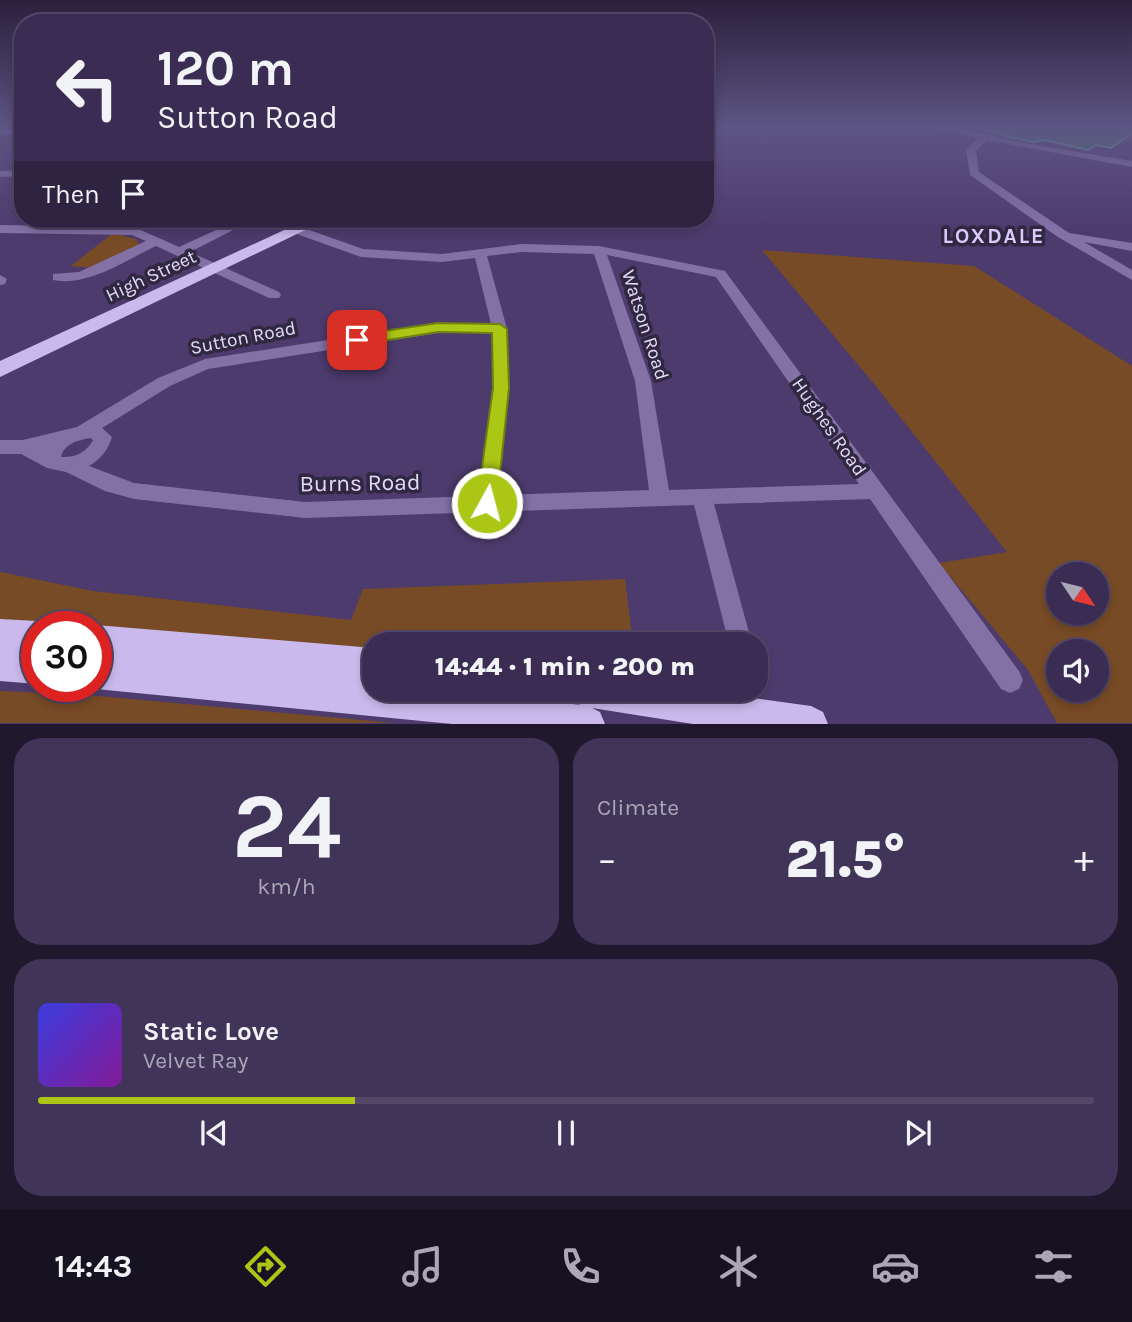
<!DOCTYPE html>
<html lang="en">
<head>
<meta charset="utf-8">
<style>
	:root { --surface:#3a2c52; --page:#413459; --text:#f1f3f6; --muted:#aba7b8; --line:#544869; --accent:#abc615 }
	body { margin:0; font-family:Karla,sans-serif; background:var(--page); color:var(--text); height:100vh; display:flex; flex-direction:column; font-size:26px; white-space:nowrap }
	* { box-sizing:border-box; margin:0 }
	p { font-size:23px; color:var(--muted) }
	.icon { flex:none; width:38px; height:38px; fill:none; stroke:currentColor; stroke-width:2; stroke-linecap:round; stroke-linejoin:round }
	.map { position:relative; height:724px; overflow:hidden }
	.drawer { display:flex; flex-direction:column; gap:14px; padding:14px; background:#20182d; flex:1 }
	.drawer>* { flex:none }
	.top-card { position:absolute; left:14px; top:14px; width:700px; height:214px; border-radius:28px; box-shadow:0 4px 10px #0003,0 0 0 2px var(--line); background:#3a2c52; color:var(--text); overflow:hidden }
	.needle { width:46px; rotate:125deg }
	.buttons { position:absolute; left:1046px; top:562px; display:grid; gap:14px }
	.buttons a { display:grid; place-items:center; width:63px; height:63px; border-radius:50%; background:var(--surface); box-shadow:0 4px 10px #0003,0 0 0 2px var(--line); font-size:35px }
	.speed { position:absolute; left:21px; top:611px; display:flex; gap:14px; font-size:35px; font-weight:700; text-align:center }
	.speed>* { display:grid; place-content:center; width:91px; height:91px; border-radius:50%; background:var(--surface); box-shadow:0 4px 10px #0003,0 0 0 2px var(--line); line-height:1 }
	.speed .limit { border:10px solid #d22; background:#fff; color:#111 }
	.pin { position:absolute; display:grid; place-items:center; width:60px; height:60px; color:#fff; margin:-30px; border-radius:14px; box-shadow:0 4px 10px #0006 }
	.me { position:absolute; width:77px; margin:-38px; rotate:7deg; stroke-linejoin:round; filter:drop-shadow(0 0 5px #0008) }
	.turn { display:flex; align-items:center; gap:24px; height:147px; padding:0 28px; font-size:32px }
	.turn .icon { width:91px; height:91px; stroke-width:2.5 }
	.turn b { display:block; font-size:49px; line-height:60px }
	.then { display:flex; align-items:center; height:66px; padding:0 28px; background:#0003; gap:14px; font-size:26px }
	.big { font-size:52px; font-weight:800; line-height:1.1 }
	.drawer .widget { flex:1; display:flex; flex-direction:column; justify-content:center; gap:10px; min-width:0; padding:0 24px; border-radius:28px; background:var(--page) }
	.drawer .dial { align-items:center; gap:0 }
	.dial b { font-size:91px; line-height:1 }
	.song { display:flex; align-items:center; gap:21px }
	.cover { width:84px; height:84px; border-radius:10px; background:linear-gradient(135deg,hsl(240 70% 55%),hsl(290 70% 35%)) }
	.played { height:7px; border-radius:4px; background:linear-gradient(90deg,var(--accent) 30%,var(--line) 30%) }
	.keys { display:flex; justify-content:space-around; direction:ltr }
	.heat { display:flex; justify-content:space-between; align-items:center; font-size:38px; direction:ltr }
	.drawer .tiles { flex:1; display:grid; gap:14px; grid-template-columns:1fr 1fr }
	.widget:last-child { grid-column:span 2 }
	.trip { position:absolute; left:362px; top:632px; width:406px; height:70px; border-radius:28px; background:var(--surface); box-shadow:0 4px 10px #0003,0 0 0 2px var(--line); font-weight:800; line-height:70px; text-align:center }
	.menu { display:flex; height:112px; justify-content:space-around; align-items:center; background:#171221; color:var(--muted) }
	.menu .icon { width:49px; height:49px }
	.menu .current { color:var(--accent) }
	.menu b { font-size:32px; color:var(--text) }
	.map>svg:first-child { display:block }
	.green { fill:#774b25; fill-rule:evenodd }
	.building { fill:#357b6e; stroke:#66baa9; stroke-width:2 }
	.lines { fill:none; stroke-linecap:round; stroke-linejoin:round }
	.minor { fill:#8371a6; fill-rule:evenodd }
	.major { fill:#ba9cf3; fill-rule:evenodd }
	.highway { fill:#c9b9ec; fill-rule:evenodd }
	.route { fill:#abc615; stroke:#6f810e; stroke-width:2 }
	.labels { text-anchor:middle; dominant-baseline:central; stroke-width:7; stroke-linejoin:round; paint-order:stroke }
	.street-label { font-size:19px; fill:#e3d9f8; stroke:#302840 }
	.far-district-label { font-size:21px; font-weight:bold; letter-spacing:2px; fill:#dacbfc; stroke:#302840 }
	.near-street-label { font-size:23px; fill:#e3d9f8; stroke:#302840 }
</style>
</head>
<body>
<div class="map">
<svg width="1132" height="724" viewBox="0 0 1132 724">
	<rect width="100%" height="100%" fill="#4e3b6e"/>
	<!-- green -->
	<g class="green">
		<polygon points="113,233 136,239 139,245 93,268 71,266"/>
		<path d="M762,250L974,266L1132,366V723H1057L1028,670L939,563L1007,552L875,385ZM1059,574H1097V612H1059ZM1059,651H1097V690H1059Z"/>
		<polygon points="0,572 93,591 351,620 363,589 625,579 633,644 374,644 374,649 96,629 96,626 0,624"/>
		<polygon points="0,691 77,694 394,723 0,723"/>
	</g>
	<!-- building -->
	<polygon class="building" points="984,127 1132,127 1132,133 1111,148 1096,145 1088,150 1045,140 1033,142 1013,138 984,130"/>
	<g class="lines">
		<!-- minor -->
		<g class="minor">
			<polygon points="936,127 950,127 1030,144 1132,161 1132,167 987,140 976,151 979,172 1069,233 1132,243 1132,251 1084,242 1132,270 1132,280 1058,237 970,175 966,150 978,138"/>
			<polygon points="23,170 23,176 0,177 0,171"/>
			<path d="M240,219H255L190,252L279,292L281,295L279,298H269L156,246C126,260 88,287 53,280V274L79,272L146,241L132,235L0,233V225L134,227L179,247Z"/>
			<path d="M298,226L363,249L442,254L522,244L599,246L725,271L1019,671L1023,680L1019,689L1010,693L1001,689L870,499L714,504L751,640L749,644H729L694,505L305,518L134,499L105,491L66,472L47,468L21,454H0V440H23L77,427L158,378L205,359L438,323L491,324L475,258L442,262L361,257L294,233V227ZM522,252L594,254L635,381L649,490L498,495L509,388L507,329L487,256ZM607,255L716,277L859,484L669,490L651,381ZM438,333H493V388L478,496L305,502L134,483L89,466C101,459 108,450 112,437L102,428L170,386L208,369ZM90,438L93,440C87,452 75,458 61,457C64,444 78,440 90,438Z"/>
			<polygon points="0,275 7,279 5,284 0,285"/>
		</g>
		<!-- major -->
		<rect class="major" x="0" y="128" width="23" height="6"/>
		<!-- highway -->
		<g class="highway">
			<polygon points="308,219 328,219 0,377 0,361"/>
			<polygon points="0,619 37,621 48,626 37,626 37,684 0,681"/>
			<polygon points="96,625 374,648 374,690 456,690 581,705 572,702 567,690 696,690 811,706 823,712 828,724 693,724 592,708 600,712 605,724 452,724 96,689 90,686 96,686 96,626 93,626"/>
		</g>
	</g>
	<!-- sky -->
	<linearGradient id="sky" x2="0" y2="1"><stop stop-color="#2b203c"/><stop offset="0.56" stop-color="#5d5584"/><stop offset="1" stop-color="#5d5584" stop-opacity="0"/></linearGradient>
	<rect width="1132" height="228" fill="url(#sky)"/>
	<!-- route -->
	<polygon class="route" points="438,323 500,324 507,329 509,388 497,503 494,509 480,509 477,503 493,388 492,333 438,332 357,345 350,340 357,335"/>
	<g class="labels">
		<!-- street labels -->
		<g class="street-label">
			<text transform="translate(151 276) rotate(-25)">High Street</text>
			<text transform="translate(645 325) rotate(72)">Watson Road</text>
			<text transform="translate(243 338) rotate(-11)">Sutton Road</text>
			<text transform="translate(829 427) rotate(55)">Hughes Road</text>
		</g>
		<!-- far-district labels -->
		<g class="far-district-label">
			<text x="994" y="236">LOXDALE</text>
		</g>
		<!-- near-street labels -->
		<g class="near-street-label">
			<text transform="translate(360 483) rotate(-1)">Burns Road</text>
		</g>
	</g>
</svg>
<div class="buttons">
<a><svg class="needle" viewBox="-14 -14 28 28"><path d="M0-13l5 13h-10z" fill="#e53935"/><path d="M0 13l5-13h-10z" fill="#aba7b8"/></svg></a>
<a><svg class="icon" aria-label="sound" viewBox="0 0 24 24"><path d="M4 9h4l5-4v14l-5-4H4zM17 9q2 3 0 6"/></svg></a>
</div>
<div class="speed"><div class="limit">30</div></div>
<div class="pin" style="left:357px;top:340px;background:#d93025"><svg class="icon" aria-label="arrive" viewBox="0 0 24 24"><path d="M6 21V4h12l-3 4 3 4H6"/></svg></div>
<svg class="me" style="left:487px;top:503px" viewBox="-20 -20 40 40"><circle r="17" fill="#abc615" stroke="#fff" stroke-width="3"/><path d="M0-11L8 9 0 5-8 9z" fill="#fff"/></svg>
<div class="trip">14:44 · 1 min · 200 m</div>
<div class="top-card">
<div class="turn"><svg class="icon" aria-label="left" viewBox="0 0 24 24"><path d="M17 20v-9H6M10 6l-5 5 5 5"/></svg><div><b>120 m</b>Sutton Road</div></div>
<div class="then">Then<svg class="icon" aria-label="arrive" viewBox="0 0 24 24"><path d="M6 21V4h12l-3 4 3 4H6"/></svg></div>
</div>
</div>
<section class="drawer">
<div class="tiles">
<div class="widget dial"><b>24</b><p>km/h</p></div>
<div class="widget"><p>Climate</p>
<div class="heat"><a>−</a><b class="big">21.5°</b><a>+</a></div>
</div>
<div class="widget">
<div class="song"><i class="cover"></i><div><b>Static Love</b><p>Velvet Ray</p></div></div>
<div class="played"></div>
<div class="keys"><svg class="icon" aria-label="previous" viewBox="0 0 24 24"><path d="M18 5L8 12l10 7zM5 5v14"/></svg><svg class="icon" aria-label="pause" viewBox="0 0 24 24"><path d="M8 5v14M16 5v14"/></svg><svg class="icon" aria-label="next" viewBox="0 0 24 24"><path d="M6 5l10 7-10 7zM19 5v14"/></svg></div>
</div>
</div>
</section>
<nav class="menu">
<b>14:43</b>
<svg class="icon current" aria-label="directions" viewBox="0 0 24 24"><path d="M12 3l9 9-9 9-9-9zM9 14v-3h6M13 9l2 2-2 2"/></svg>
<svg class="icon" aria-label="music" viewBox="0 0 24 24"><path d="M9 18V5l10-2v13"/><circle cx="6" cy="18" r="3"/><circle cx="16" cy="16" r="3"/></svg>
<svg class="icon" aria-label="phone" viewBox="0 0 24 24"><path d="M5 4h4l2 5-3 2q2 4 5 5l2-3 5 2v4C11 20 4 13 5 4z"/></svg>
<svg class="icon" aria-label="climate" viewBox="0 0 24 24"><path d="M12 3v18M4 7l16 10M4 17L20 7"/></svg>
<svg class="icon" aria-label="car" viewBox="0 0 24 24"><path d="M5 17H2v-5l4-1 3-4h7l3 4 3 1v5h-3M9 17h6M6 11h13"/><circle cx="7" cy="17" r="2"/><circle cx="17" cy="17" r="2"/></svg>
<svg class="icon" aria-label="filters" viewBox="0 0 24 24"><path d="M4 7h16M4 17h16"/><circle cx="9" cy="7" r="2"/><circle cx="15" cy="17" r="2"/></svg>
</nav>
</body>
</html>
